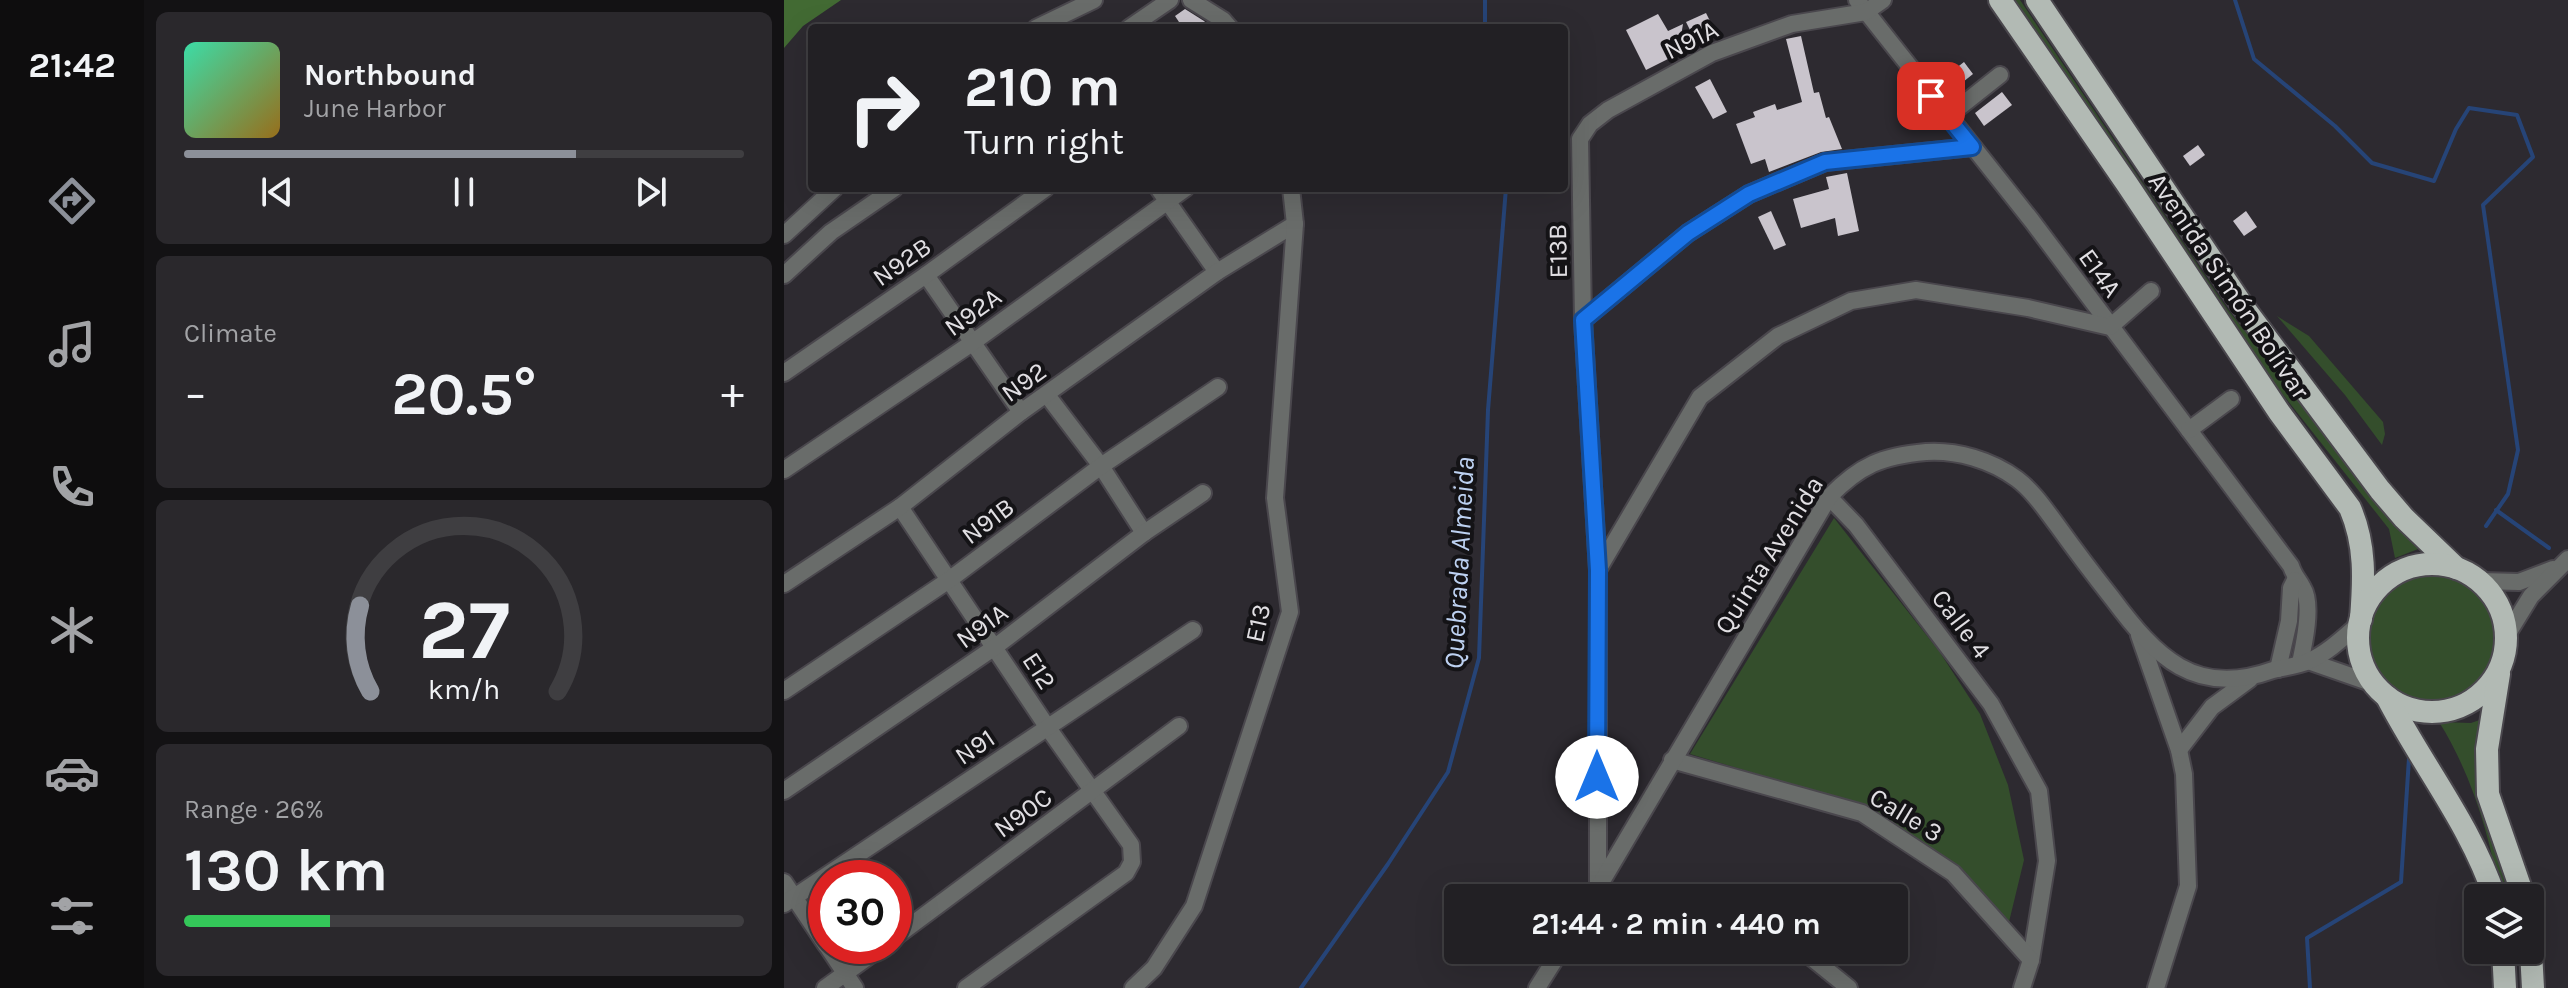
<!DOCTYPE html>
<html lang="en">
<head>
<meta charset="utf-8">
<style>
	:root { --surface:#222024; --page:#2a282c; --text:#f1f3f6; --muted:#a2a3a6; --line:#3f3e41; --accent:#8c9099 }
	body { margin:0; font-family:Karla,sans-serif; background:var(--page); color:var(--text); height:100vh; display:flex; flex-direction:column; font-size:30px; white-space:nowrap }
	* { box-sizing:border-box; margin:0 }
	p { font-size:26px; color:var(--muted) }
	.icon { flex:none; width:44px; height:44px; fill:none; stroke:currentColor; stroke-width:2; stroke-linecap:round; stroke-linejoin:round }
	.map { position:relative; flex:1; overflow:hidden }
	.sheet { display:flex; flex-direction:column; gap:12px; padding:12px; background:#131214; width:640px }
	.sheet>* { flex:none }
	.top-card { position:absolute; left:24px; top:24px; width:760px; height:168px; border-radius:8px; box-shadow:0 8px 32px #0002,0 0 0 2px var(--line); background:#222024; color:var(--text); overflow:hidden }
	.buttons { position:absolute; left:1680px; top:884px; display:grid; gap:16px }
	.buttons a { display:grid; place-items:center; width:80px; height:80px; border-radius:8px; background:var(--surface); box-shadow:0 8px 32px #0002,0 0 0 2px var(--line); font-size:40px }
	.speed { position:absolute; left:24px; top:860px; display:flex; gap:16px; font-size:40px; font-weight:700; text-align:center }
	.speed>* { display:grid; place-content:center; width:104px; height:104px; border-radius:50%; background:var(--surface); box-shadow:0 8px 32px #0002,0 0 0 2px var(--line); line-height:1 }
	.speed .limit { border:12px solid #d22; background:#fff; color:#111 }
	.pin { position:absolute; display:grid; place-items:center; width:68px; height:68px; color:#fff; margin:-34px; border-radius:16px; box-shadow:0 4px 12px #0006 }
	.me { position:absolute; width:88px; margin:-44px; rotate:0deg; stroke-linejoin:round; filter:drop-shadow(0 0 6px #0008) }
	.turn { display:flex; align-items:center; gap:28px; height:168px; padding:0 24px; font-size:36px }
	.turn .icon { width:104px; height:104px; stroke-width:2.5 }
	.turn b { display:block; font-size:56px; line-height:68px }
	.big { font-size:60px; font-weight:700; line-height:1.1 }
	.sheet .tile { flex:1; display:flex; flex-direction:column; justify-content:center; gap:12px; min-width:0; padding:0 28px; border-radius:12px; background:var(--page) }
	.sheet .dial { align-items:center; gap:0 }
	.dial svg { height:208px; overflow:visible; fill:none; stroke:var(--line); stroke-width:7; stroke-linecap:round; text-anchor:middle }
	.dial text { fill:var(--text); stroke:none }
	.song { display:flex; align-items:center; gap:24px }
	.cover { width:96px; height:96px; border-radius:12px; background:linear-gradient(135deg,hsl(160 70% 55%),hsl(40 70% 35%)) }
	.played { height:8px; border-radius:4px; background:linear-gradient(90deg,var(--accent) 70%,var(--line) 70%) }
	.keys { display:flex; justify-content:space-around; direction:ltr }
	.heat { display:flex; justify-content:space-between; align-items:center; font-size:44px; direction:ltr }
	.charge { height:12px; border-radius:6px; background:linear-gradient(90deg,#34c759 26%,var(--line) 0) }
	.trip { position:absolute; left:660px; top:884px; width:464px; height:80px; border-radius:8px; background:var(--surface); box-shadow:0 8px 32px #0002,0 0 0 2px var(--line); font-weight:700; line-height:80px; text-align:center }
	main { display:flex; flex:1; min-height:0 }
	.menu { display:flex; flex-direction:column; width:144px; justify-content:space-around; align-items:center; background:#0e0d0e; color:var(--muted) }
	.menu .icon { width:56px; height:56px }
	.menu .active { color:var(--accent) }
	.menu b { font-size:36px; color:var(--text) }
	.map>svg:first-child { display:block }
	.green { fill:#344e2c }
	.forest { fill:#426a33 }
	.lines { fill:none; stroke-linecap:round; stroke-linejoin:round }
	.stream { stroke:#264477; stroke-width:4 }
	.building { fill:#c9c4cc }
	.minor-casing { stroke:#4a474d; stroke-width:20 }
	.tertiary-casing { stroke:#4a474d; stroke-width:20 }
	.trunk-casing { stroke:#4a474d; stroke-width:26 }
	.minor { stroke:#696c6a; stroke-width:16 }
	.tertiary { stroke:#696c6a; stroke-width:16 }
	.trunk { stroke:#b2bab4; stroke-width:22 }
	.route-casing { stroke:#114b97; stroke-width:20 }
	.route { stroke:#1a73e8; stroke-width:14 }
	.labels { text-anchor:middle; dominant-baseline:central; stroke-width:8; stroke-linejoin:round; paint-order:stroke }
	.street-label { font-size:26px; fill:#e1dfe3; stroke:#141316 }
	.water-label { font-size:28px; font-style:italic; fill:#bdd1f1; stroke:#141316 }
</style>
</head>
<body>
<main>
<nav class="menu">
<b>21:42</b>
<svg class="icon active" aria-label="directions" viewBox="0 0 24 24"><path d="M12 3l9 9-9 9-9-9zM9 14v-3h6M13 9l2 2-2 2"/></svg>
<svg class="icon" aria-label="music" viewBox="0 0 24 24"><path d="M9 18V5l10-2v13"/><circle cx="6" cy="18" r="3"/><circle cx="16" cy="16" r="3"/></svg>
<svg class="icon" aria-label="phone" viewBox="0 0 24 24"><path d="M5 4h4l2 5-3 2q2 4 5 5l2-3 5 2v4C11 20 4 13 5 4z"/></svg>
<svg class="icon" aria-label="climate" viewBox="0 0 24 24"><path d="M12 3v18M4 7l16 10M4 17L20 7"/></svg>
<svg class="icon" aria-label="car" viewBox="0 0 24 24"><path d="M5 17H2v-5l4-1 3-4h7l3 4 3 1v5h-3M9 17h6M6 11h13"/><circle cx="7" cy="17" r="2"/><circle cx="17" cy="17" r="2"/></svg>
<svg class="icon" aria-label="filters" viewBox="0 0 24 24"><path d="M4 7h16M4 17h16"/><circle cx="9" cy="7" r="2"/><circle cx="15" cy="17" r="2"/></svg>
</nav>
<section class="sheet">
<div class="tile">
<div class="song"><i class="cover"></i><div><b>Northbound</b><p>June Harbor</p></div></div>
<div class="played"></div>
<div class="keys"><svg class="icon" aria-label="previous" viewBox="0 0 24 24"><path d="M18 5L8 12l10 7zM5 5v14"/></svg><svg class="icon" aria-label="pause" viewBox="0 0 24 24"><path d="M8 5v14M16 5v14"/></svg><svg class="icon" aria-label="next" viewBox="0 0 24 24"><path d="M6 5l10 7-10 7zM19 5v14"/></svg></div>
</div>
<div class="tile"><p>Climate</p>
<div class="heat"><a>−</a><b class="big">20.5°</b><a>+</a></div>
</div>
<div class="tile dial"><svg viewBox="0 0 100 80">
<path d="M14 69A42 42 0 1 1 86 69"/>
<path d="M14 69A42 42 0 0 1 10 36" stroke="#8c9099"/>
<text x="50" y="56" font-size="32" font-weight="700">27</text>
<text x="50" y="72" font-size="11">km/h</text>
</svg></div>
<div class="tile"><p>Range · 26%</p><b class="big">130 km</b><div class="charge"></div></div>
</section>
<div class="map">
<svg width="1784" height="988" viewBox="0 0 1784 988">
	<rect width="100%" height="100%" fill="#2d2a30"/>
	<!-- green -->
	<g class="green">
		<polygon points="1222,0 1236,0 1444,310 1531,420 1647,544 1611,558 1605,529 1436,315"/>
		<polygon points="1493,316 1525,336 1599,422 1601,434 1598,445 1561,395"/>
		<polygon points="1050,518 1155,651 1196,714 1224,785 1240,860 1224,926 1159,856 1074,804 906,754"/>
		<circle cx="1651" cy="636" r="66"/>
		<path d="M1707,716L1705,759L1710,844L1725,898H1717C1706,838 1688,774 1655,722L1687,723Z"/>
	</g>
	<!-- forest -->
	<polygon class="forest" points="0,0 57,0 19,26 0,48"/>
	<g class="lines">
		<!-- stream -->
		<g class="stream">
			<polyline points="701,0 701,28"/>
			<polyline points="1451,0 1470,59 1551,126 1588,163 1650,181 1672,129 1685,108 1733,115 1749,157 1699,205 1734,450 1724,494 1702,526"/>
			<polyline points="1712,510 1765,548"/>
			<polyline points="517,988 604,864 664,772 695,658 704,410 722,188"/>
			<polyline points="1526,988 1523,938 1617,882 1625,758"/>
		</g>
	</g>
	<!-- building -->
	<g class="building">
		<polygon points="401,9 420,21 427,28 399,28 391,16"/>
		<polygon points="922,13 931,31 911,40 902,22"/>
		<polygon points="874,14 884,31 899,24 894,54 862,70 842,30"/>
		<polygon points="1017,36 1030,93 1035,92 1042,118 1045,117 1058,149 1037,152 985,172 981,159 967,164 952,124 971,117 969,112 991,104 993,110 1018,102 1002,39"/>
		<polygon points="1180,62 1189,74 1169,90 1166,87 1160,91 1153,83"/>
		<polygon points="926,79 943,112 929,119 911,87"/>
		<polygon points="1218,92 1228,105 1200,126 1191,113"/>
		<polygon points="1414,145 1421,155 1406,166 1399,156"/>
		<polygon points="1063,173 1075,231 1054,236 1051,218 1017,228 1009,199 1045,189 1042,177"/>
		<polygon points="987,211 1002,245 990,250 974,217"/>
		<polygon points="1462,211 1473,227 1460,236 1449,221"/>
	</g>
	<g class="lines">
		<defs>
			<g id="minor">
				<polyline points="407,0 439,20 446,28"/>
				<path d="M1073,0L1248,221L1507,566C1510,576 1515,580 1519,588C1529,604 1520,645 1516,663"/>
				<polyline points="252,28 310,0"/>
				<polyline points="345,28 386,0"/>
				<polyline points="1163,117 1216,75"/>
				<polyline points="374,188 433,272"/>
				<polyline points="0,235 51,188"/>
				<polyline points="0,275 47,232 111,188"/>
				<polyline points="142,275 237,412"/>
				<polyline points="799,320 904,233 965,194 1041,162 1188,147"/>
				<polyline points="0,373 142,275 262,188"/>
				<polyline points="263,395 317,466 360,533"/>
				<polyline points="1405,430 1447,399"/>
				<polyline points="0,470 188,343 402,188"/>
				<polyline points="1045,497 1072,525 1207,704 1255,791 1263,861 1247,960 1238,988"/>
				<polyline points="116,507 264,728 347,845 348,862 342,873 182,988"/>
				<polyline points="814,570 916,397 994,336 1067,301 1132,290 1244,308 1326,327 1367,291"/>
				<polyline points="0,584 116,507 237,412 433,272 511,224"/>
				<polyline points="1355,635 1395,750 1400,774 1404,886 1372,988"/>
				<polyline points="1494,669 1505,621 1507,588 1511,580"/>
				<polyline points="0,691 165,580 317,466 434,387"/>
				<polyline points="1395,750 1428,707 1466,679"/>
				<polyline points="888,760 1078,813 1169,873 1247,960"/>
				<polyline points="0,791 211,647 360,533 419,493"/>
				<polyline points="0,882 42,945"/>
				<polyline points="814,889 814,570 799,320 796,139 806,124 824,110 928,53 1008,24 1082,12 1099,0"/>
				<polyline points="0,904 409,630"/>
				<polyline points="110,938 395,726"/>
				<polyline points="43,946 71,988"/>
				<polyline points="1018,950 1065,988"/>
				<polyline points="41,988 99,946"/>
				<polyline points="349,988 370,968 410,906 506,612 491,498 511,224 507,188"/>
			</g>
			<g id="tertiary">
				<polyline points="1696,581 1735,582 1769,569"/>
				<polyline points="1723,635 1747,596 1784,559"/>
				<polyline points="1524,661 1590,684"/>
				<path d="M808,898L1045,497C1076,465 1098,456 1142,452C1173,450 1207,460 1233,479C1249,491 1261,509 1273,525C1291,550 1309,574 1328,598C1372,657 1411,698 1489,670C1501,667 1514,666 1525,661C1543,653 1559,638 1574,625"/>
				<polyline points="753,988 777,950"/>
			</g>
			<g id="trunk">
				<path d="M1216,0L1343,184L1495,412L1566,508C1582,545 1580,580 1577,619"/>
				<polyline points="1253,0 1460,308 1596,490 1620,518 1672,568"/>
				<circle cx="1648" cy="638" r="74"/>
				<polyline points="1715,674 1703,749 1704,794 1740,898"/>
				<path d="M1603,697C1638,765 1687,825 1711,898"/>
				<polyline points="1746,933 1749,988"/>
				<polyline points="1719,950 1721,988"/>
			</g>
		</defs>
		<!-- minor casing -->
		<use href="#minor" class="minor-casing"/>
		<!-- tertiary casing -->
		<use href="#tertiary" class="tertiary-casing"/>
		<!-- trunk casing -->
		<use href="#trunk" class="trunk-casing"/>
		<!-- minor -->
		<use href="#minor" class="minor"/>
		<!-- tertiary -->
		<use href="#tertiary" class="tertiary"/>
		<!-- trunk -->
		<use href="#trunk" class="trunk"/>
	</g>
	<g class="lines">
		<defs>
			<polyline id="route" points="813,777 814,570 799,320 904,233 965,194 1041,162 1188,147 1147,96"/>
		</defs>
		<!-- route casing -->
		<use href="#route" class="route-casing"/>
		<!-- route -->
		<use href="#route" class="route"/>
	</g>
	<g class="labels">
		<!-- street labels -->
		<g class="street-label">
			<text transform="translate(907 40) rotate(-26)">N91A</text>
			<text transform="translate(774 251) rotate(-91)">E13B</text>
			<text transform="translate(118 262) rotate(-35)">N92B</text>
			<text transform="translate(1316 273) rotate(54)">E14A</text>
			<text transform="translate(1445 286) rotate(56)">Avenida Simón Bolívar</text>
			<text transform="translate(189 312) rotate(-36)">N92A</text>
			<text transform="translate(240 382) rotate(-36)">N92</text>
			<text transform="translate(204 521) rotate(-37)">N91B</text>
			<text transform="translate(985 555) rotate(-58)">Quinta Avenida</text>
			<text transform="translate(474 623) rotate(-78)">E13</text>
			<text transform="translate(1177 624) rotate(53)">Calle 4</text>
			<text transform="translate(198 626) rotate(-36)">N91A</text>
			<text transform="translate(255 671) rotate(57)">E12</text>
			<text transform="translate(191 747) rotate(-34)">N91</text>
			<text transform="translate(239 813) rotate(-36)">N90C</text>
			<text transform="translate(1122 815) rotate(31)">Calle 3</text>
		</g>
		<!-- water labels -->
		<g class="water-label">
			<text transform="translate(675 563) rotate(-87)">Quebrada Almeida</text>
		</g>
	</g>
</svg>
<div class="buttons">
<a><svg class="icon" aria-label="layers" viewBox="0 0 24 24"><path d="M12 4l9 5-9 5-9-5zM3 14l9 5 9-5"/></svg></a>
</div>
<div class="speed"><div class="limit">30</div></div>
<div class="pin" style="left:1147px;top:96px;background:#d93025"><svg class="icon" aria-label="arrive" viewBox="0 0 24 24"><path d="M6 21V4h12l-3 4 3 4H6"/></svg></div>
<svg class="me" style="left:813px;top:777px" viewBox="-20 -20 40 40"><circle r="19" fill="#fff"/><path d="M0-13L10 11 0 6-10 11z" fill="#1a73e8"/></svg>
<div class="trip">21:44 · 2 min · 440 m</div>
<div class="top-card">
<div class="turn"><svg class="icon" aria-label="right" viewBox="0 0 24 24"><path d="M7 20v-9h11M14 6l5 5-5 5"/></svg><div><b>210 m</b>Turn right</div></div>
</div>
</div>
</main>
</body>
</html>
